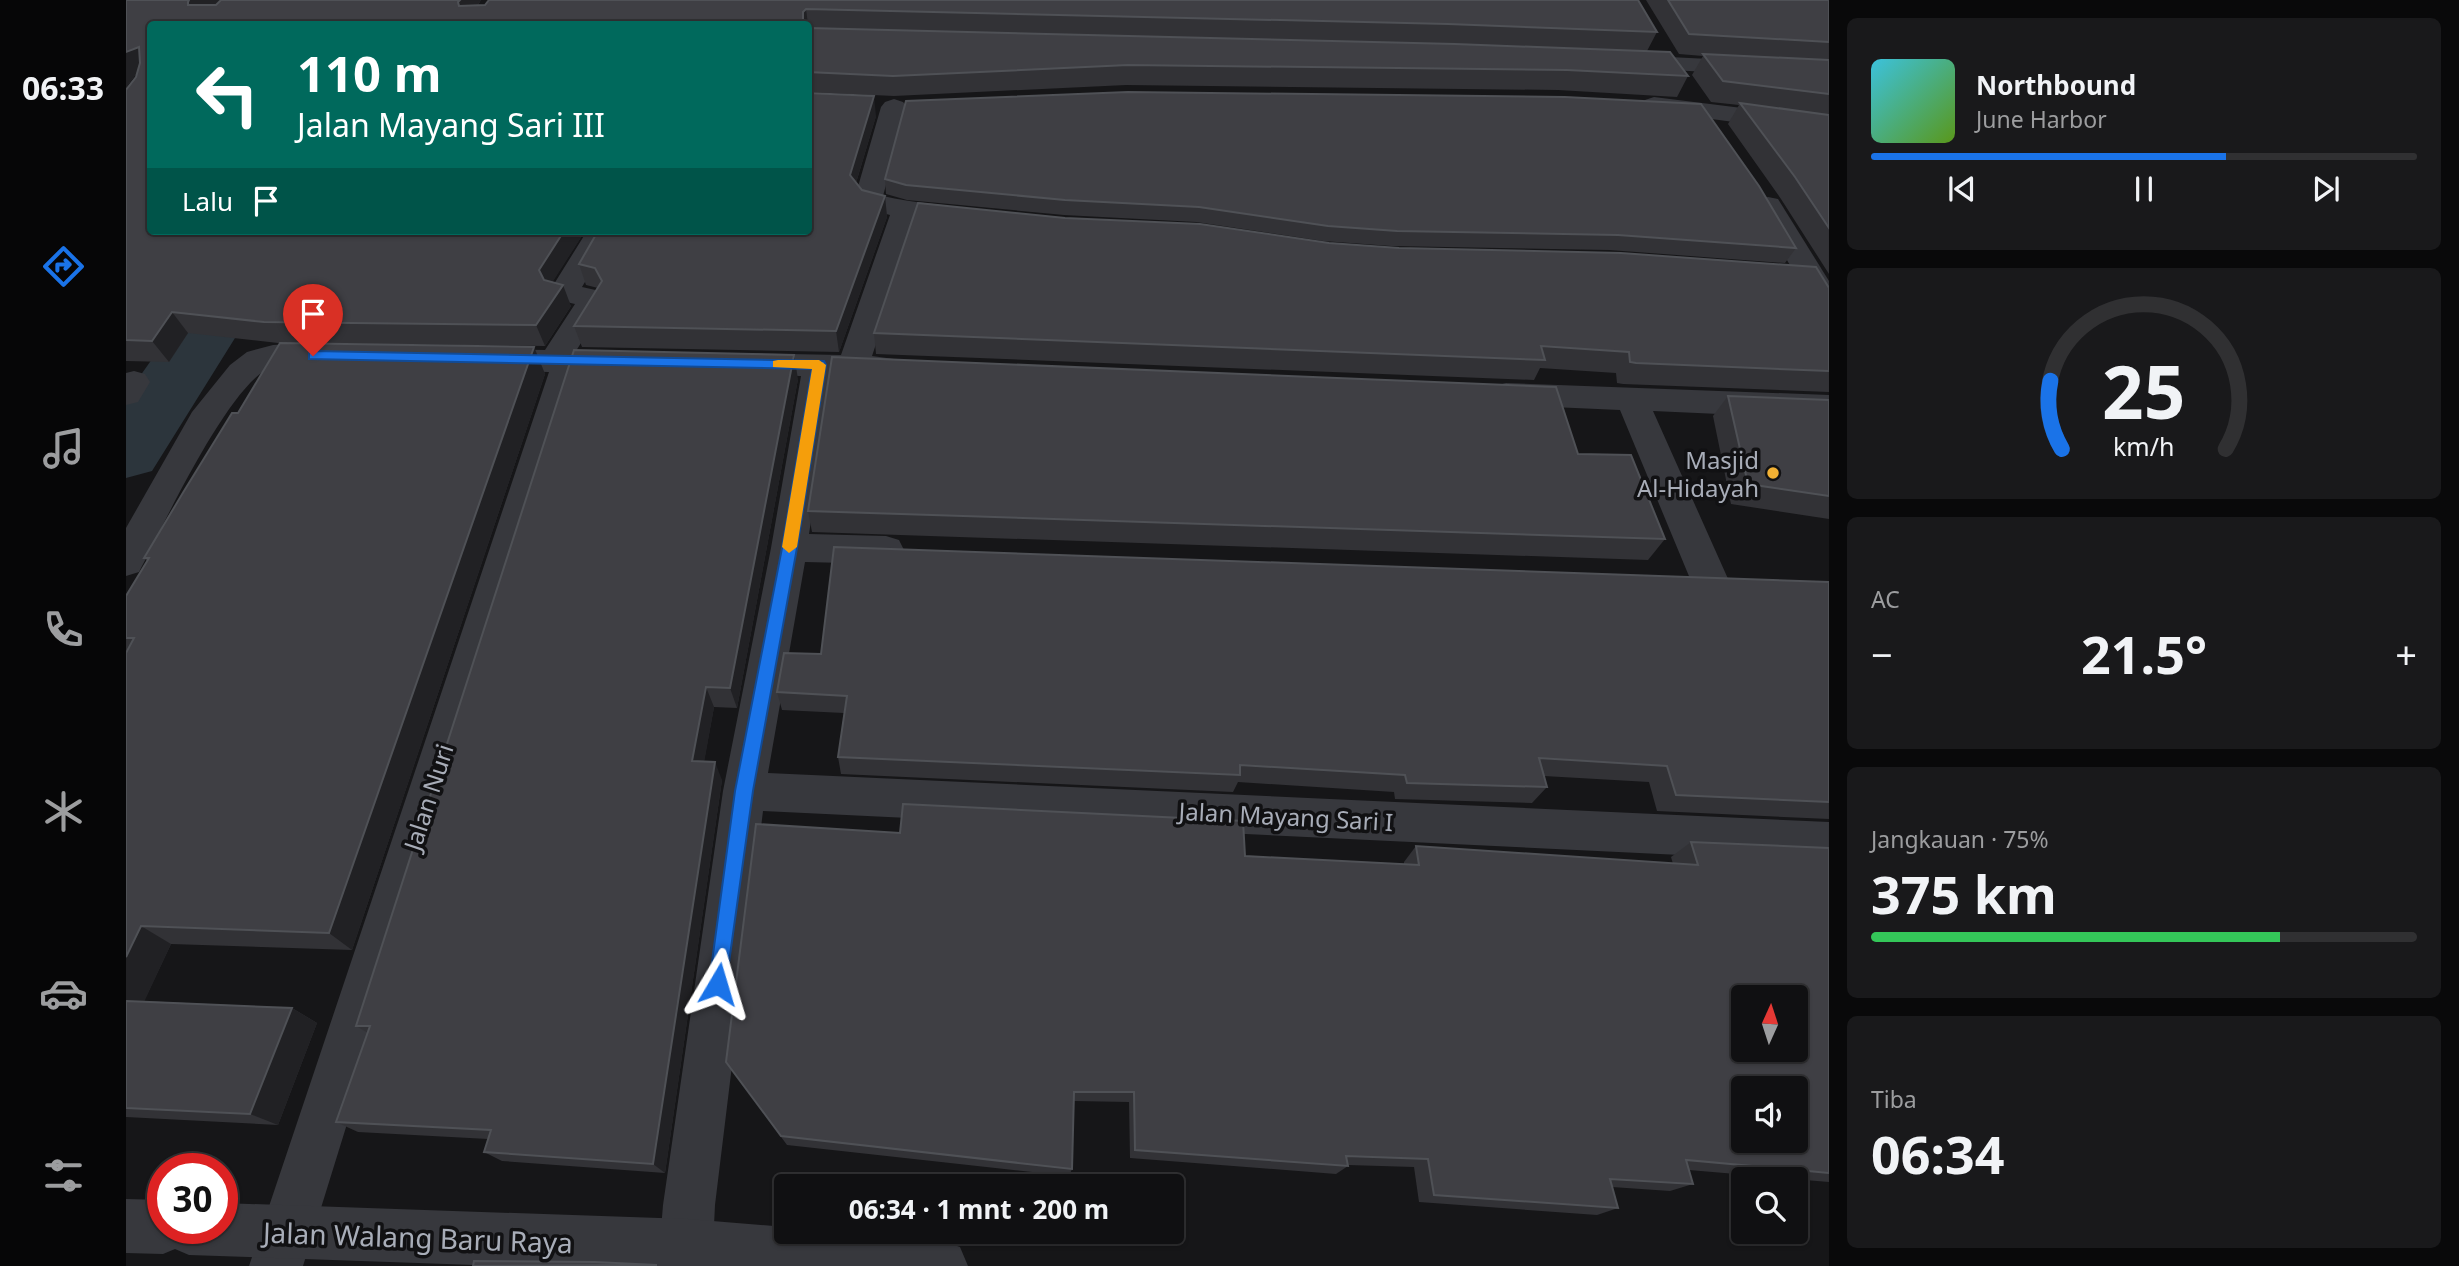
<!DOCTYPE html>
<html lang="id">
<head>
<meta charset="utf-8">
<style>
	:root { --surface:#101012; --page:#19191b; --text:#f1f3f6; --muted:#9c9d9f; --line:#303032; --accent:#1a73e8 }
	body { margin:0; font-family:"Noto Sans",sans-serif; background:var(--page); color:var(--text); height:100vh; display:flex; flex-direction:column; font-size:26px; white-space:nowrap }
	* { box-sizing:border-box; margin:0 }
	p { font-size:23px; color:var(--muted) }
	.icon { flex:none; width:38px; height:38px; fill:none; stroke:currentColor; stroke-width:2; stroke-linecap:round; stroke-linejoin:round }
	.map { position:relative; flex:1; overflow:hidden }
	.drawer { display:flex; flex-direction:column; gap:18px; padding:18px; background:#09090a; width:630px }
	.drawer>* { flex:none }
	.banner { position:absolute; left:21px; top:21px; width:665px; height:214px; border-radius:7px; box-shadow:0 2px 5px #0004,0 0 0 2px var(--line); background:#00695c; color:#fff; overflow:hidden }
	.needle { width:46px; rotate:3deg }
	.controls { position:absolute; left:1605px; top:985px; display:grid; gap:14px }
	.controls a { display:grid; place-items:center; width:77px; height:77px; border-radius:7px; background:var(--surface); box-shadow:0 2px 5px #0004,0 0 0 2px var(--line); font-size:35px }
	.speed { position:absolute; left:21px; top:1153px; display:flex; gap:14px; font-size:35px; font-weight:700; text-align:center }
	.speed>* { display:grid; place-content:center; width:91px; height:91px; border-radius:50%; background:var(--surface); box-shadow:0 2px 5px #0004,0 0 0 2px var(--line); line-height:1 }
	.speed .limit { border:10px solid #d22; background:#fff; color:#111 }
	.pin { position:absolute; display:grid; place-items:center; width:60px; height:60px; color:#fff; margin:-72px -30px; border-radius:50% 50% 50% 0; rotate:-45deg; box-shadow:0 0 7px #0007 }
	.pin .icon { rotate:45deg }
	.me { position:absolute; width:77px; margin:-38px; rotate:7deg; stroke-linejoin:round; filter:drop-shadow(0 0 5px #0008) }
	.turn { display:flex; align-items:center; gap:24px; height:147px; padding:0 35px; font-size:32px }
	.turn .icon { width:91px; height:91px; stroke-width:2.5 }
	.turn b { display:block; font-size:49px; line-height:60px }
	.then { display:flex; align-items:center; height:66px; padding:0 35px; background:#0003; gap:14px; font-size:26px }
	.big { font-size:52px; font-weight:700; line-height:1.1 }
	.drawer .tile { flex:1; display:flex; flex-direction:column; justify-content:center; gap:10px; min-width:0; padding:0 24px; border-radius:10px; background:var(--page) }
	.drawer .dial { align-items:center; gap:0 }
	.dial svg { height:182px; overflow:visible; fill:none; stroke:var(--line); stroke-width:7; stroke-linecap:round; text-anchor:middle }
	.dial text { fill:var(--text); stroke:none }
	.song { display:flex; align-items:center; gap:21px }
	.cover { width:84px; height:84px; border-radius:10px; background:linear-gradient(135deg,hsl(190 70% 55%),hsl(90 70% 35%)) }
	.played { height:7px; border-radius:4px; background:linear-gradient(90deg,var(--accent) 65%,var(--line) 65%) }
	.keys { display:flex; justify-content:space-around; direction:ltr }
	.heat { display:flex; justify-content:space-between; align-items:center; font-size:38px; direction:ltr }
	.charge { height:10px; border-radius:5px; background:linear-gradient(90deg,#34c759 75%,var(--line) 0) }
	.trip { position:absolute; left:648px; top:1174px; width:410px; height:70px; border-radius:7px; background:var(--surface); box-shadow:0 2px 5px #0004,0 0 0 2px var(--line); font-weight:700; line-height:70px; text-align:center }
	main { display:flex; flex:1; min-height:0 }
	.menu { display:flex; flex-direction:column; width:126px; justify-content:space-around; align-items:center; background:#060607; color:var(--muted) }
	.menu .icon { width:49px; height:49px }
	.menu .active { color:var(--accent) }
	.menu b { font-size:32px; color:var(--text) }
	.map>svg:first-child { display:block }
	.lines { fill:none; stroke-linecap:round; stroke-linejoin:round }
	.river { fill:#2c353c; fill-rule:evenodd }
	.minor { fill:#37383d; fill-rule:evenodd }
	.tertiary { fill:#37383d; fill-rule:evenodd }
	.wall { fill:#323236; fill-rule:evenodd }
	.shaded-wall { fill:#212124 }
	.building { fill:#3f3f44; stroke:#4f5156; stroke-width:2; fill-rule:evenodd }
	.route { fill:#1a73e8; stroke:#114b97; stroke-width:2 }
	.slow { fill:#f59e0b }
	.poi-dot { fill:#f2b134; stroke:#111113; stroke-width:2.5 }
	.labels { text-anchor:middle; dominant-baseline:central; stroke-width:7; stroke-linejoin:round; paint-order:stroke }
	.poi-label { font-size:24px; fill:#a8adb8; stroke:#111113; text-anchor:end }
	.street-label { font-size:24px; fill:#a8adb8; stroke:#111113 }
	.near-street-label { font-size:28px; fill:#a8adb8; stroke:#111113 }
</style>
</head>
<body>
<main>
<nav class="menu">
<b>06:33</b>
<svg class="icon active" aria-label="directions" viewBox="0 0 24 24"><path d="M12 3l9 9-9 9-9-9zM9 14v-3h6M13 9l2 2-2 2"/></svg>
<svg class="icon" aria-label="music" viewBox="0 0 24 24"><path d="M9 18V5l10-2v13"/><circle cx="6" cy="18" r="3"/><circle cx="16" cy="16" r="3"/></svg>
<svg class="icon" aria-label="phone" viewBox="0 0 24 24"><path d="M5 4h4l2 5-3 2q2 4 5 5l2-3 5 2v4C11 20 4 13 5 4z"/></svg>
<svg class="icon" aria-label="climate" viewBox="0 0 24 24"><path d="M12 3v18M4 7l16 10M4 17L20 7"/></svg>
<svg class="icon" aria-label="car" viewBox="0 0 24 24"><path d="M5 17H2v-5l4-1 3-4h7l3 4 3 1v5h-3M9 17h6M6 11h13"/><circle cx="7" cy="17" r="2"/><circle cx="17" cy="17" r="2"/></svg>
<svg class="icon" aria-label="filters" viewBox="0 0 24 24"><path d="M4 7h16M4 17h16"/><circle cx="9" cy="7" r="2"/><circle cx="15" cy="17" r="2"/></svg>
</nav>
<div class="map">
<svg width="1703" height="1266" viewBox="0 0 1703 1266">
	<rect width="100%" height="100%" fill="#161618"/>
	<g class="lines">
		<!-- river -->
		<polygon class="river" points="159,231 228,231 219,244 109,338 26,471 0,478 0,396 62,308"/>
		<!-- minor -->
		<g class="minor">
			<polygon points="1503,55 1703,65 1703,79 1494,67 1491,62 1494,57"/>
			<polygon points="1528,97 1703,119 1703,135 1519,110 1515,105 1519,100"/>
			<path d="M768,99L777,102L781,107L757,196C788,204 819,203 849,211L853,217L849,223L839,226L791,221L746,356L768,359L773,367L768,375L757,378L707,377L683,534L760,536L773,540L778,550L773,560L760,564L679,562L642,773L1703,822V862L637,811L589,1205L586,1266H532L537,1205L597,791L645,548L675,376L617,375L606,372L601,364L606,356L617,353L715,355L764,215L735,207L729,197L755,107L759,102Z"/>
			<polygon points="1642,197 1652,199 1703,281 1703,315 1692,312 1628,205 1632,199"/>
			<polygon points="461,231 488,233 456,287 474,291 481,301 450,351 498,351 509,354 514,362 509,370 498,373 454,372 177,1266 123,1266 423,372 362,371 351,368 346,360 351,352 362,349 419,350 449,304 427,299 423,292"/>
			<path d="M164,344L208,348L213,356L208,364C188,369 164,359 145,367C102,385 36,528 13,572L0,576V528L66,412L104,365L121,352L147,345Z"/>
			<polygon points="8,371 19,374 24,382 12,402 0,405 0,373"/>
			<polygon points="1380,383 1703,395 1703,419 1527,411 1603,581 1597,591 1584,596 1571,591 1565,581 1494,410 1380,405 1368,402 1364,394 1368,386"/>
		</g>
		<!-- tertiary -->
		<path class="tertiary" d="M0,1199L37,1200V1228H96V1203L562,1219L660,1227V1232C711,1232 788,1228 834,1247L842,1266H377L63,1255L49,1249L37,1254L0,1253Z"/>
	</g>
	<!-- wall -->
	<g class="wall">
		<path d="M0,0H93L88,5H90L95,0H355L352,5L1512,0L1531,32L1521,51L1562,76L1551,97L1432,90L1000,85L768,96L682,92V24H24V231H459L426,282L445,306L419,346L152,343L62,333L43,362L0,361ZM10,74H11L10,77L1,89V86Z"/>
		<polygon points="1520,0 1703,0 1703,274 1655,199 1602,124 1613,105 1585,102 1566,75 1577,56 1553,54"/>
		<polygon points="750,116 730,183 736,190 759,196 761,217 713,352 456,347 448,326 472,288 460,285 453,264"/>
		<polygon points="759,179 1670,248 1659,263 1483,250 1265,246 1197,241 1070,222 938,215 781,200 760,194"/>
		<polygon points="1203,243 1703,288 1703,392 1497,384 1491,383 1490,373 1414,368 1408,380 750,354 748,333"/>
		<polygon points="408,347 419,374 226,950 45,944 18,1001 166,1008 191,1023 152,1125 0,1117 0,596 21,561 18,558 112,413"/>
		<polygon points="672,379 611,708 588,707 578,761 596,780 539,1173 376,1161 358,1152 362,1139 232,1132 210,1122 242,1033 230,1026"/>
		<polygon points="1602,396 1703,400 1703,519 1605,504 1587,416"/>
		<polygon points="1452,454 1539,539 1522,560 686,532 682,511"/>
		<polygon points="1703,582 1703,819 1531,811 1523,782 1418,776 1421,787 1406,803 1269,799 1268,792 1112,782 1107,792 715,774 712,757 718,713 656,710 651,692 695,654"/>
		<polygon points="1565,842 1703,848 1703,1182 1563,1170 1567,1184 1544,1191 1486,1187 1492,1208 1471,1215 1293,1202 1288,1167 1222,1165 1222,1166 1210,1174 1004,1158 1003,1102 948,1101 946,1169 943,1176 661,1145 600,1062 1119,856 1278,864 1278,862 1290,846 1547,864 1545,857"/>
	</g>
	<!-- shaded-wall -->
	<g class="shaded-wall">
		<polygon points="63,0 93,0 73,22 62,5 62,2"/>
		<polygon points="334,0 355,0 340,23 333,6 332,2"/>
		<polygon points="680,9 682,24 677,24 677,12"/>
		<polygon points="13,47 24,68 10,74 1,86 0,94 0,52"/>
		<polygon points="748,96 750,116 726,196 724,175"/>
		<polygon points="759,196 761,217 713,352 710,331"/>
		<polygon points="438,231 459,231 421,291 413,270"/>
		<polygon points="437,285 445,306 419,346 410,325"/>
		<polygon points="46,312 62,333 43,362 26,341"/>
		<polygon points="408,347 419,374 226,950 203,933"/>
		<polygon points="668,355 672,379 611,708 604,688"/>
		<polygon points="580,687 588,707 575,780 566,761"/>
		<polygon points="589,762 596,780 539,1173 527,1164"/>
		<polygon points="15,926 45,944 12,1015 0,1009 0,957"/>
		<polygon points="166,1008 191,1023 152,1125 124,1114"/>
	</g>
	<!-- building -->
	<g class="building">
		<polygon points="0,0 63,0 62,2 62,5 90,5 95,0 334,0 332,2 333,6 359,5 363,0 1512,0 1531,32 1322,24 680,9 677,12 677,24 24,24 24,231 438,231 413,270 418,280 437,285 410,325 138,322 46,312 26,341 0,340 0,90 10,77 14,63 13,47 0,52"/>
		<polygon points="1542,0 1703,0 1703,42 1563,34"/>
		<polygon points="682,28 1329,44 1544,52 1562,76 1441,70 1002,65 767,76 682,72"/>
		<polygon points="1577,54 1703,60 1703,94 1597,81"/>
		<polygon points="1002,92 1439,97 1575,104 1633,186 1670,248 1492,235 1271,231 1202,226 1073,207 939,200 780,185 759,179 780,101"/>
		<polygon points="682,93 748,96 724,175 736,190 759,196 710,331 448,326 476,281 469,268 453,264 472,231 682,231"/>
		<polygon points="1614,103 1703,115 1703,228 1669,177"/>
		<polygon points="792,203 939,218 1074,224 1203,243 1273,248 1495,253 1690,267 1703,288 1703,371 1510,363 1504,362 1503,352 1415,346 1419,360 748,333"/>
		<polygon points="154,343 408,347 203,933 15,926 0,957 0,653 8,638 0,638 0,596 23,558 18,558 58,491 106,413 112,413"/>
		<polygon points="448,350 668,355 604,688 580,687 566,761 589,762 527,1164 358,1152 365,1130 210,1122 244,1026 230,1026"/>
		<polygon points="706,357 1430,387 1452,454 1505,455 1539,539 682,511"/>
		<polygon points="1602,396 1703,400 1703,496 1622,484"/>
		<polygon points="708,547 1703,582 1703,802 1550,795 1541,766 1413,758 1421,787 1281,783 1279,775 1114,765 1114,775 712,757 721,696 651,692 658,653 695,654"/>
		<path d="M777,804L1117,821L1119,856L1293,865L1290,846L1572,865L1565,842L1703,848V1173L1560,1160L1567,1184L1484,1179L1492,1208L1308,1195L1302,1159L1220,1156L1222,1166L1009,1150L1008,1092H948L946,1169L655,1136L600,1062L630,824L774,833ZM1617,998H1670V1050H1617ZM1617,1088H1670V1141H1617Z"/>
		<polygon points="0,1001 166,1008 124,1114 0,1108"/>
		<polygon points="348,1261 469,1262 531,1265 347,1266"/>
	</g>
	<!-- route -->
	<polygon class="route" points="187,351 698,361 700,365 671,548 627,791 599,991 592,994 585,991 583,984 609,791 656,548 686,369 183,359 183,353"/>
	<!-- slow -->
	<polygon class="slow" points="652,360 693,360 700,365 671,547 663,553 656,547 686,369 647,367 647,361"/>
	<!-- markers -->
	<circle class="poi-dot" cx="1647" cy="473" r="7"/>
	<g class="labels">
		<!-- poi labels -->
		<g class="poi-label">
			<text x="1633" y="459">Masjid<tspan x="1633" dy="28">Al-Hidayah</tspan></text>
		</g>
		<!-- street labels -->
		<g class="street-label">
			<text transform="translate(302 797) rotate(-72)">Jalan Nuri</text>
			<text transform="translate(1160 816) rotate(3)">Jalan Mayang Sari I</text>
		</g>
		<!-- near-street labels -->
		<g class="near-street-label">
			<text transform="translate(292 1237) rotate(2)">Jalan Walang Baru Raya</text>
		</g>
	</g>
</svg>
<div class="controls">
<a><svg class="needle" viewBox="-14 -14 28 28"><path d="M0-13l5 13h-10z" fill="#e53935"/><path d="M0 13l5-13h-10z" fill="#9c9d9f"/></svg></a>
<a><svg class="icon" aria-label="sound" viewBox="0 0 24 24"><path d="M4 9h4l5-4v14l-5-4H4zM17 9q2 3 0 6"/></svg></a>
<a><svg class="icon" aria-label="search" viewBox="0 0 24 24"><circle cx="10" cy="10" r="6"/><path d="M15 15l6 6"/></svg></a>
</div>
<div class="speed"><div class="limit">30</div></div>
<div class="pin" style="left:187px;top:356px;background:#d93025"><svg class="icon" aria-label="arrive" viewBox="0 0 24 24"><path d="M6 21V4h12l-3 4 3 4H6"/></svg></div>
<svg class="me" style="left:592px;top:984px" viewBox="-20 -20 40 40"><path d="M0-17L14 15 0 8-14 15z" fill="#1a73e8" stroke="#fff" stroke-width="4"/></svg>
<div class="trip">06:34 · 1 mnt · 200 m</div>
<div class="banner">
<div class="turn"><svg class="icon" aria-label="left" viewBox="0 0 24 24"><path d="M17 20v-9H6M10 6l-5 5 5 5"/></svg><div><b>110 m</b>Jalan Mayang Sari III</div></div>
<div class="then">Lalu<svg class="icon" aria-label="arrive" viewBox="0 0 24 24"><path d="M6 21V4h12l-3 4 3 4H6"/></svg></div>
</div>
</div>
<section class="drawer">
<div class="tile">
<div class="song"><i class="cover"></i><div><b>Northbound</b><p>June Harbor</p></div></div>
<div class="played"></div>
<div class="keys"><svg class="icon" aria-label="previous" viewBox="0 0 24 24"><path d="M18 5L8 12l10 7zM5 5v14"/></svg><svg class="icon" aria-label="pause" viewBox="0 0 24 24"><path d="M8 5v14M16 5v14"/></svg><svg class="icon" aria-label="next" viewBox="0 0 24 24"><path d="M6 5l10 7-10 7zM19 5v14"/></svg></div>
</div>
<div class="tile dial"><svg viewBox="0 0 100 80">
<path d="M14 69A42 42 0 1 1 86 69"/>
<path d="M14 69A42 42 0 0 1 9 39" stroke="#1a73e8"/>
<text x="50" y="56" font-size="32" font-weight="700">25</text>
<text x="50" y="72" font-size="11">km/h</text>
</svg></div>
<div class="tile"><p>AC</p>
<div class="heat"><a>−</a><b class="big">21.5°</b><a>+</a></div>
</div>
<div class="tile"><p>Jangkauan · 75%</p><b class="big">375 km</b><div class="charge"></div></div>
<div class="tile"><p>Tiba</p><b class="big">06:34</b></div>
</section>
</main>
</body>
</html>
